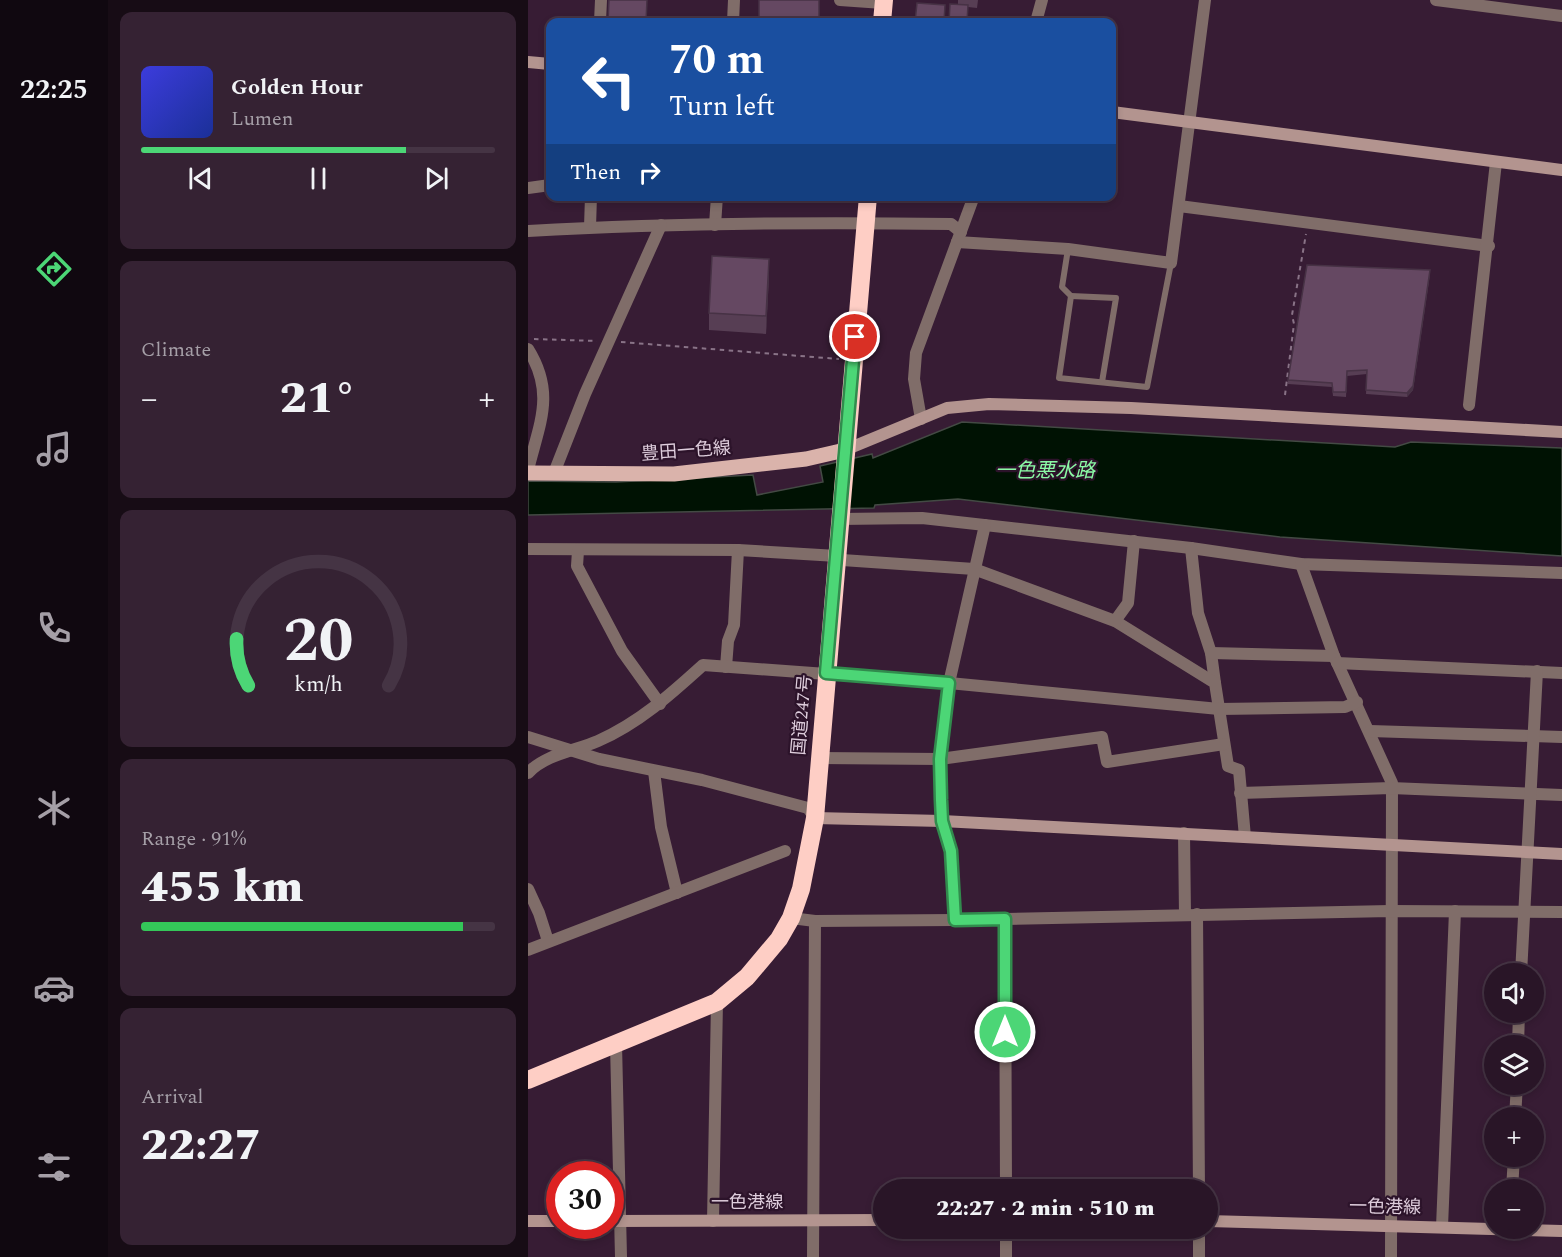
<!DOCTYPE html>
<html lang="en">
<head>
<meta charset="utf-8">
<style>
	:root { --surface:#291527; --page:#352233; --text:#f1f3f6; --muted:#a59fa7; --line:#453444; --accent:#4cd676 }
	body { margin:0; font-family:Spectral,"Noto Sans JP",serif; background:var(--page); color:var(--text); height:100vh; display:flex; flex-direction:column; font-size:22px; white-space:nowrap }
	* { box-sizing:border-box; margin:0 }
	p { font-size:20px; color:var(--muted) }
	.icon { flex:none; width:33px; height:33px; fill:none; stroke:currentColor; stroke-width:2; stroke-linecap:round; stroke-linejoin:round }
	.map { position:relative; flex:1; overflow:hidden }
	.sheet { display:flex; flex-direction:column; gap:12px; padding:12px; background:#170c15; width:420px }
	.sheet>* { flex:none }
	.guide { position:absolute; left:18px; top:18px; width:570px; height:183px; border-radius:12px; box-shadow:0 3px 9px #0003,0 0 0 2px var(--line); background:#1a4fa0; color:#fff; overflow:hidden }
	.fabs { position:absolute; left:956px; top:963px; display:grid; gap:12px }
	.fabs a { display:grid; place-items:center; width:60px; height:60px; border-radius:50%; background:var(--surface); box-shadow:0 3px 9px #0003,0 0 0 2px var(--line); font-size:30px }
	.speed { position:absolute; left:18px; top:1161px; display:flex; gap:12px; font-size:30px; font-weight:700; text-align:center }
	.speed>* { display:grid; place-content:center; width:78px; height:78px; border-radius:50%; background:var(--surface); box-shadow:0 3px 9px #0003,0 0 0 2px var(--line); line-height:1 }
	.speed .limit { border:9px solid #d22; background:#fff; color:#111 }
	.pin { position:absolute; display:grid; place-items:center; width:51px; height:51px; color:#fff; margin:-26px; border:3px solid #fff; border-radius:50%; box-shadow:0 2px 6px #0007 }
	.me { position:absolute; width:66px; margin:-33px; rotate:0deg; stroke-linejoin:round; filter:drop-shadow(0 0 4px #0008) }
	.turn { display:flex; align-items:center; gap:21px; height:126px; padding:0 24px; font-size:27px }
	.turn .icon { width:78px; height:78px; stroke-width:2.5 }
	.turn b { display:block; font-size:42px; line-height:51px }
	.then { display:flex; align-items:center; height:57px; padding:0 24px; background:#0003; gap:12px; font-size:22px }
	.big { font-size:45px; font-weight:800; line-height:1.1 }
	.sheet .widget { flex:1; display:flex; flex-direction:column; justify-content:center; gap:9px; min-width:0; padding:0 21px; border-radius:12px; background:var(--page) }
	.sheet .dial { align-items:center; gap:0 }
	.dial svg { height:156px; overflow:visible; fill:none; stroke:var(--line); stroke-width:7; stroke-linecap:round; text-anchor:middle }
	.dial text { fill:var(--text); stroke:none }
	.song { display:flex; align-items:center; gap:18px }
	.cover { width:72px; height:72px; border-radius:9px; background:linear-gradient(135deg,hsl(240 70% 55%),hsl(230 70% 35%)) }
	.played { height:6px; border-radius:3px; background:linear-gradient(90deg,var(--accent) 75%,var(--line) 75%) }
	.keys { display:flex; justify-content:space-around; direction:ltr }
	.heat { display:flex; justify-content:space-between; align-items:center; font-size:33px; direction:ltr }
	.charge { height:9px; border-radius:4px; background:linear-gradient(90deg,#34c759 91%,var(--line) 0) }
	.trip { position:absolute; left:345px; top:1179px; width:345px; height:60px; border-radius:30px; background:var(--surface); box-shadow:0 3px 9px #0003,0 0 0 2px var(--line); font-weight:800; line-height:60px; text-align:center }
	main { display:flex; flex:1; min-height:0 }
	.tab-bar { display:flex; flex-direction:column; width:108px; justify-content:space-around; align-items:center; background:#100810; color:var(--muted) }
	.tab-bar .icon { width:42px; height:42px }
	.tab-bar .active { color:var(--accent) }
	.tab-bar b { font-size:27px; color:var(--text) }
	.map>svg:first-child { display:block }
	.water { fill:#001203; stroke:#434a44; stroke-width:1.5 }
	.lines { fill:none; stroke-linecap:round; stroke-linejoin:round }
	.path { stroke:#897387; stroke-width:2; stroke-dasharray:4.5 4.5; stroke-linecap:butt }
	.lane { stroke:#806d69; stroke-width:6 }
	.street { stroke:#806d69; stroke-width:12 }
	.secondary { stroke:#b3948f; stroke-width:12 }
	.primary { stroke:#dab3ab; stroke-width:15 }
	.highway { stroke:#fecec5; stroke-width:18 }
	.wall { fill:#573e54 }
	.shaded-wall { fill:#473245 }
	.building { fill:#654862; stroke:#473245; stroke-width:1.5 }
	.route-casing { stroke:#318b4d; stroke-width:15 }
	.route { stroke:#4cd676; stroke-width:10 }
	.labels { text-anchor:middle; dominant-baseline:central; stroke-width:4.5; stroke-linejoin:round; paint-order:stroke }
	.street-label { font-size:18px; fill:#decddc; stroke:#2c132a }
	.water-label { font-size:20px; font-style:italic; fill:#8bf9a5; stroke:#2c132a }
</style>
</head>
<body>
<main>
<nav class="tab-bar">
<b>22:25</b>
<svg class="icon active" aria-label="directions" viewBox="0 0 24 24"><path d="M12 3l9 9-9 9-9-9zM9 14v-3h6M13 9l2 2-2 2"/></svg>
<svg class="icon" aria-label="music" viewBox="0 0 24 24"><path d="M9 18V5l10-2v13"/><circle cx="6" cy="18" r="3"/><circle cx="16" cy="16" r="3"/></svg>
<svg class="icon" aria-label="phone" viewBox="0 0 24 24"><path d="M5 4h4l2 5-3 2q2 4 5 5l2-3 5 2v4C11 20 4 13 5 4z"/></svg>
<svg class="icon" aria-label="climate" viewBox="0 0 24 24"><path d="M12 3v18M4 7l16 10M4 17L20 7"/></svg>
<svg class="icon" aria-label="car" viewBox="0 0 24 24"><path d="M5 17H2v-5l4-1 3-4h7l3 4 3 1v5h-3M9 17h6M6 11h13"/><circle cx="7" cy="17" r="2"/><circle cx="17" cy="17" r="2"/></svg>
<svg class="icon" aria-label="filters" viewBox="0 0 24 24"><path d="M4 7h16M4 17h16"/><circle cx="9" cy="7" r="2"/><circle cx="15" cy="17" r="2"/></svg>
</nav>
<section class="sheet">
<div class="widget">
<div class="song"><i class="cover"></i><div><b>Golden Hour</b><p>Lumen</p></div></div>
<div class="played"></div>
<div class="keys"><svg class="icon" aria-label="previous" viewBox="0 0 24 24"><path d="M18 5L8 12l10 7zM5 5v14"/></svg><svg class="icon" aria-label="pause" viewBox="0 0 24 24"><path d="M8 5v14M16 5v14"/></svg><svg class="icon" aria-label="next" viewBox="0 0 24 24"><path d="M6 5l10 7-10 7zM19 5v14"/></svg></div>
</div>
<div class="widget"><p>Climate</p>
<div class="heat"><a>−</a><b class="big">21°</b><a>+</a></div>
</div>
<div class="widget dial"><svg viewBox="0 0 100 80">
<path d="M14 69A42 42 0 1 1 86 69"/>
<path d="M14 69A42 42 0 0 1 8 45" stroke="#4cd676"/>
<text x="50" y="56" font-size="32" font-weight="700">20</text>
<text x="50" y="72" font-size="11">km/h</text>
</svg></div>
<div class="widget"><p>Range · 91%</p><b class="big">455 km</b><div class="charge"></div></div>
<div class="widget"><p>Arrival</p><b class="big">22:27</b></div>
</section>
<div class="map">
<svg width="1034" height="1257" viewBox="0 0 1034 1257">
	<rect width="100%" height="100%" fill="#371c34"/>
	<!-- water -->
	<polygon class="water" points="434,422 867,447 883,442 1034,448 1034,556 752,537 430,499 347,505 346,508 0,515 0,481 88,482 225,475 229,495 295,482 292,466 344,454 345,458"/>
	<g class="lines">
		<!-- path -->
		<g class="path">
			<polyline points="6,339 69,341"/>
			<polyline points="93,342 311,359"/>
			<polyline points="757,395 766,324 764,315 778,234"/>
		</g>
		<!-- lane -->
		<g class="lane">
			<polyline points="540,249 534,287 543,296 531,378 619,387 643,263"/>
			<polyline points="543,296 588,298 574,382"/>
		</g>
		<!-- street -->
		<g class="street">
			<polyline points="312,0 355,3"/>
			<polyline points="908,0 1034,16"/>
			<polyline points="72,22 73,0"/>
			<polyline points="205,22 206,0"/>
			<polyline points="508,22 514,0"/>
			<polyline points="0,188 22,185"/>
			<polyline points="651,206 961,246"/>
			<polyline points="187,225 189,196"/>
			<polyline points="62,227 63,196"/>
			<path d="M0,231C141,223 282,222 423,224L433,232"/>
			<polyline points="429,242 540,249 643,263 677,0"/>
			<path d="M0,349C28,394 11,424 0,470"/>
			<polyline points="941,405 968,162"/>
			<polyline points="393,419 386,379 388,353 446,196"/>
			<polyline points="26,473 57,394 133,225"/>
			<polyline points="311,519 394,518 663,548 773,564 1034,573"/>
			<polyline points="663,548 670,613 683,653 687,683"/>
			<polyline points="0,549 210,550 309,556 314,560 446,569 587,621 687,683 700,766 711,770 717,837"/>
			<polyline points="50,551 49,566 94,651 132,704"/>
			<polyline points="773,564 806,656 864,783 863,1257"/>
			<polyline points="587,621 600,603 606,541"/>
			<polyline points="683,653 806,656"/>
			<polyline points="809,663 1034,673"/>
			<polyline points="198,667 200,641 206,625 210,550"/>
			<polyline points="842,731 1034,737"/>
			<polyline points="0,737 71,759 174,780 280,808 287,818"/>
			<polyline points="290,758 412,759 574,737 579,762 696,744"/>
			<polyline points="126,771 133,827 149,893"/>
			<path d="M0,773C18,754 47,751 70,741C111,723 143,694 175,665L421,683L691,709L817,707L829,702"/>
			<polyline points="712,793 863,788 1034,795"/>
			<polyline points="656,833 657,915"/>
			<polyline points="0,889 11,913 20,941"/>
			<polyline points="669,914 671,1190"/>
			<polyline points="263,918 287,921 427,920 862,911 1034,912"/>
			<polyline points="477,919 478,1190"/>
			<polyline points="427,920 423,851 414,821 412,759 421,683 457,525"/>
			<polyline points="0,950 257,851"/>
			<polyline points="993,974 1009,671"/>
			<polyline points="88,1044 93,1257"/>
			<polyline points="990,1046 991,1012"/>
			<polyline points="987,1118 989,1084"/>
			<polyline points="984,1190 986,1156"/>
			<polyline points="185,1221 189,1002"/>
			<polyline points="914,1227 927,911"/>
			<polyline points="285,1257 287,921"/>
			<polyline points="478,1257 478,1228"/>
			<polyline points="671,1257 671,1228"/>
		</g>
		<!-- secondary -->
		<g class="secondary">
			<polyline points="0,62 22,64"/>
			<polyline points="584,112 1034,170"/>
			<polyline points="317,450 419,408 461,404 603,408 1034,432"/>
			<polyline points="287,818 414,821 1034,854"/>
			<polyline points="0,1221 32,1221"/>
			<polyline points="82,1221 356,1220"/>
			<polyline points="680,1221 1034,1231"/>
		</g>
		<!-- primary -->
		<polyline class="primary" points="0,473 146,474 278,459 317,450"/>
		<!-- highway -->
		<g class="highway">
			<polyline points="354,22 356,0"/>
			<polyline points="0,1080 189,1002 219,977 251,939 263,918 273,889 287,818 340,196"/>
		</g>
	</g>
	<!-- wall -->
	<g class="wall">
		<polygon points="430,0 450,0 449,8 440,7 440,22 421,22 430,4"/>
		<polygon points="902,274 885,390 879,397 838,394 839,374 819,376 818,397 805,396 804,387 760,384 760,380"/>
		<polygon points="241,276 238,334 181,330 181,313"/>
	</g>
	<!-- shaded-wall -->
	<g class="shaded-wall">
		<polygon points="241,259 241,276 238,334 238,316"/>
		<polygon points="902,270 885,390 879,397 879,393"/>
	</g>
	<!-- building -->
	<g class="building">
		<polygon points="81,0 119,0 118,22 128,22 80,22"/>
		<rect x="231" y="0" width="60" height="22"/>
		<polygon points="389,3 417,5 416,22 387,22"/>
		<polygon points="422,4 440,5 439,22 421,22"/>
		<polygon points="184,256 241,259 238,316 181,313"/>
		<polygon points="779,265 902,270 885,386 879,393 838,390 839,370 819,371 818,392 805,392 804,383 760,380"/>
	</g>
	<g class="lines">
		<defs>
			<polyline id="route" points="327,337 298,673 421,683 412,759 413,800 414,821 423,851 427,920 477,919 477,1032"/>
		</defs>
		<!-- route casing -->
		<use href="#route" class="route-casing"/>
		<!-- route -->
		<use href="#route" class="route"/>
	</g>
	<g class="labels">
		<!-- street labels -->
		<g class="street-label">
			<text transform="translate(158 451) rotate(-4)">豊田一色線</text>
			<text transform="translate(274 715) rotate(-85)">国道247号</text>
			<text x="219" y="1202">一色港線</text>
			<text transform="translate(857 1207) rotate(1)">一色港線</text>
		</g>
		<!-- water labels -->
		<g class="water-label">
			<text x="517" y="471">一色悪水路</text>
		</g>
	</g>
</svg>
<div class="fabs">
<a><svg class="icon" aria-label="sound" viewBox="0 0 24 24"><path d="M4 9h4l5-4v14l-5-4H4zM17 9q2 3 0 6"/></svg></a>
<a><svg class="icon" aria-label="layers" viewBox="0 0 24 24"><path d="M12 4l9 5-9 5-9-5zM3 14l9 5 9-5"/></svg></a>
<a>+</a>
<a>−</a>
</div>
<div class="speed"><div class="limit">30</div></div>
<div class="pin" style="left:327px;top:337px;background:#d93025"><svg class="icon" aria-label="arrive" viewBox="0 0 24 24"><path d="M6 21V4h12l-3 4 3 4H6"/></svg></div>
<svg class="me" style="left:477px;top:1032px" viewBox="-20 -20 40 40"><circle r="17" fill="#4cd676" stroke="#fff" stroke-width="3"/><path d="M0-11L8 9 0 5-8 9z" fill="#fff"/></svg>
<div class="trip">22:27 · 2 min · 510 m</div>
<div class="guide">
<div class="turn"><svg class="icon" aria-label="left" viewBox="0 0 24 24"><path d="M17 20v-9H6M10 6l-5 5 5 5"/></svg><div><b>70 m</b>Turn left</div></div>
<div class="then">Then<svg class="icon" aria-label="right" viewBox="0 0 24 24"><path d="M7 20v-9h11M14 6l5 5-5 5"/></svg></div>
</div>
</div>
</main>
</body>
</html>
